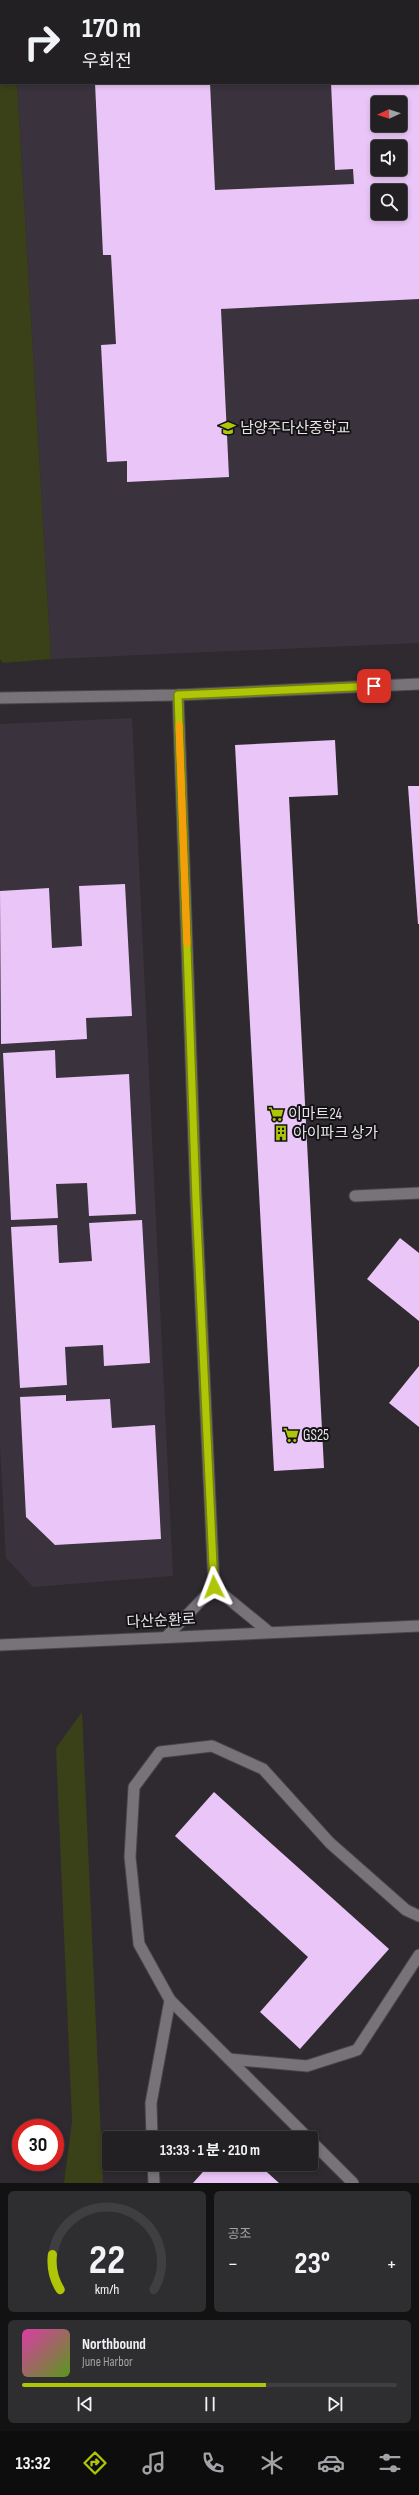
<!DOCTYPE html>
<html lang="ko">
<head>
<meta charset="utf-8">
<style>
	:root { --surface:#222023; --page:#2e2d30; --text:#f1f3f6; --muted:#a2a3a6; --line:#3f3e41; --accent:#afc508 }
	body { margin:0; font-family:"Sofia Sans Condensed","Noto Sans KR",sans-serif; background:var(--page); color:var(--text); height:100vh; display:flex; flex-direction:column; font-size:15px; white-space:nowrap }
	* { box-sizing:border-box; margin:0 }
	p { font-size:13px; color:var(--muted) }
	.icon { flex:none; width:22px; height:22px; fill:none; stroke:currentColor; stroke-width:2; stroke-linecap:round; stroke-linejoin:round }
	.map { position:relative; height:2183px; overflow:hidden }
	.drawer { display:flex; flex-direction:column; gap:8px; padding:8px; background:#131213; flex:1 }
	.drawer>* { flex:none }
	.guide { position:absolute; left:0px; top:0px; width:419px; height:84px; box-shadow:0 2px 6px #0003,0 0 0 1px var(--line); background:#222023; color:var(--text); overflow:hidden }
	.needle { width:26px; rotate:267deg }
	.buttons { position:absolute; left:371px; top:96px; display:grid; gap:8px }
	.buttons a { display:grid; place-items:center; width:36px; height:36px; border-radius:4px; background:var(--surface); box-shadow:0 2px 6px #0003,0 0 0 1px var(--line); font-size:20px }
	.speed { position:absolute; left:12px; top:2119px; display:flex; gap:8px; font-size:20px; font-weight:700; text-align:center }
	.speed>* { display:grid; place-content:center; width:52px; height:52px; border-radius:50%; background:var(--surface); box-shadow:0 2px 6px #0003,0 0 0 1px var(--line); line-height:1 }
	.speed .limit { border:6px solid #d22; background:#fff; color:#111 }
	.pin { position:absolute; display:grid; place-items:center; width:34px; height:34px; color:#fff; margin:-17px; border-radius:8px; box-shadow:0 2px 6px #0006 }
	.me { position:absolute; width:44px; margin:-22px; rotate:357deg; stroke-linejoin:round; filter:drop-shadow(0 0 3px #0008) }
	.turn { display:flex; align-items:center; gap:14px; height:84px; padding:0 16px; font-size:18px }
	.turn .icon { width:52px; height:52px; stroke-width:2.5 }
	.turn b { display:block; font-size:28px; line-height:34px }
	.big { font-size:30px; font-weight:700; line-height:1.1 }
	.drawer .widget { flex:1; display:flex; flex-direction:column; justify-content:center; gap:6px; min-width:0; padding:0 14px; border-radius:6px; background:var(--page) }
	.drawer .dial { align-items:center; gap:0 }
	.dial svg { height:104px; overflow:visible; fill:none; stroke:var(--line); stroke-width:7; stroke-linecap:round; text-anchor:middle }
	.dial text { fill:var(--text); stroke:none }
	.song { display:flex; align-items:center; gap:12px }
	.cover { width:48px; height:48px; border-radius:6px; background:linear-gradient(135deg,hsl(320 70% 55%),hsl(90 70% 35%)) }
	.played { height:4px; border-radius:2px; background:linear-gradient(90deg,var(--accent) 65%,var(--line) 65%) }
	.keys { display:flex; justify-content:space-around; direction:ltr }
	.heat { display:flex; justify-content:space-between; align-items:center; font-size:22px; direction:ltr }
	.drawer .tiles { flex:1; display:grid; gap:8px; grid-template-columns:1fr 1fr }
	.widget:last-child { grid-column:span 2 }
	.trip { position:absolute; left:102px; top:2131px; width:216px; height:40px; border-radius:4px; background:var(--surface); box-shadow:0 2px 6px #0003,0 0 0 1px var(--line); font-weight:700; line-height:40px; text-align:center }
	.dock { display:flex; height:64px; justify-content:space-around; align-items:center; background:#0e0d0e; color:var(--muted) }
	.dock .icon { width:28px; height:28px }
	.dock .on { color:var(--accent) }
	.dock b { font-size:18px; color:var(--text) }
	.map>svg:first-child { display:block }
	.built { fill:#3a323d; fill-rule:evenodd }
	.green { fill:#3a4118 }
	.building { fill:#eac5f7; fill-rule:evenodd }
	.lines { fill:none; stroke-linecap:round; stroke-linejoin:round }
	.service-casing { stroke:#484549; stroke-width:13 }
	.minor-casing { stroke:#484549; stroke-width:13 }
	.tertiary-casing { stroke:#484549; stroke-width:13 }
	.service { stroke:#777379; stroke-width:11 }
	.minor { stroke:#777379; stroke-width:11 }
	.tertiary { stroke:#777379; stroke-width:11 }
	.route-casing { stroke:#728005; stroke-width:10 }
	.route { stroke:#afc508; stroke-width:7 }
	.slow { stroke:#f59e0b; stroke-width:7 }
	.labels { text-anchor:middle; dominant-baseline:central; stroke-width:4; stroke-linejoin:round; paint-order:stroke }
	.poi-label { font-size:15px; fill:#e8e5e9; stroke:#151315; text-anchor:start }
	.street-label { font-size:15px; fill:#e8e5e9; stroke:#151315 }
</style>
</head>
<body>
<div class="map">
<svg width="419" height="2183" viewBox="0 0 419 2183">
	<rect width="100%" height="100%" fill="#2e2a2f"/>
	<!-- built -->
	<g class="built">
		<path d="M419,0V643L51,659L17,83H418V1H303ZM378,103H400V125H378ZM378,147H400V169H378ZM378,191H400V213H378Z"/>
		<polygon points="132,718 173,1576 33,1587 6,1558 0,1446 0,724"/>
	</g>
	<!-- green -->
	<g class="green">
		<polygon points="0,0 321,0 1,1 1,83 17,83 51,659 3,663 0,659"/>
		<polygon points="82,1712 103,2183 64,2183 72,2121 56,1748"/>
	</g>
	<!-- building -->
	<g class="building">
		<path d="M95,83H210L215,190L354,184L353,169L335,170L331,83H419V299L221,309L229,477L127,482V461L107,462L101,345L116,344L111,255H103ZM378,103H400V125H378ZM378,147H400V169H378ZM378,191H400V213H378Z"/>
		<polygon points="335,740 338,795 289,797 324,1468 274,1471 235,745"/>
		<polygon points="408,786 419,786 419,924 418,924"/>
		<polygon points="125,884 132,1016 86,1018 87,1039 1,1044 0,891 49,888 52,948 82,946 79,886"/>
		<polygon points="55,1050 56,1078 129,1074 136,1214 89,1216 87,1183 56,1184 58,1218 11,1220 3,1053"/>
		<polygon points="142,1220 150,1363 104,1366 103,1345 65,1347 67,1385 20,1388 11,1227 57,1225 59,1263 92,1261 89,1223"/>
		<polygon points="400,1238 419,1253 419,1321 367,1279"/>
		<polygon points="419,1366 419,1427 389,1403"/>
		<polygon points="66,1395 66,1401 110,1399 112,1428 155,1425 161,1539 55,1545 26,1517 20,1397"/>
		<polygon points="214,1792 389,1949 300,2049 260,2012 308,1957 175,1836"/>
		<polygon points="210,2164 258,2164 279,2183 193,2183"/>
	</g>
	<g class="lines">
		<defs>
			<g id="service">
				<polyline points="355,1196 419,1193"/>
				<polyline points="170,2000 308,2138"/>
				<polyline points="229,2059 307,2066 357,2050 419,1955"/>
				<polyline points="152,2138 151,2103 170,2000 139,1944 130,1857 134,1787 160,1752 212,1746 263,1769 330,1843 406,1910 419,1916"/>
				<polyline points="311,2141 353,2183"/>
				<polyline points="153,2164 154,2183"/>
			</g>
			<g id="minor">
				<polyline points="178,695 196,1200 214,1587"/>
				<polyline points="0,698 178,695 419,684"/>
			</g>
			<g id="tertiary">
				<polyline points="167,1636 214,1587 269,1632"/>
				<polyline points="0,1645 419,1626"/>
			</g>
		</defs>
		<!-- service casing -->
		<use href="#service" class="service-casing"/>
		<!-- minor casing -->
		<use href="#minor" class="minor-casing"/>
		<!-- tertiary casing -->
		<use href="#tertiary" class="tertiary-casing"/>
		<!-- service -->
		<use href="#service" class="service"/>
		<!-- minor -->
		<use href="#minor" class="minor"/>
		<!-- tertiary -->
		<use href="#tertiary" class="tertiary"/>
	</g>
	<g class="lines">
		<defs>
			<polyline id="route" points="214,1587 196,1200 178,695 374,686"/>
		</defs>
		<!-- route casing -->
		<use href="#route" class="route-casing"/>
		<!-- route -->
		<use href="#route" class="route"/>
		<!-- slow -->
		<polyline class="slow" points="179,725 187,943"/>
	</g>
	<!-- icons -->
	<defs>
		<symbol id="school-bare" viewBox="-9 -9 18 18"><path d="M0-5L7-2L0 1L-7-2ZM-4 1L0 2.5L4 1V4Q0 6-4 4Z" fill="#afc508" stroke="#151315" stroke-width="2.5" paint-order="stroke"/></symbol>
		<symbol id="supermarket-bare" viewBox="-9 -9 18 18"><path d="M-6-5.5h2.5l.6 2H6L4.5 2H-2.5L-4.4-4H-6ZM-1.5 3.2a1.3 1.3 0 1 0 .1 0ZM3 3.2a1.3 1.3 0 1 0 .1 0Z" fill="#afc508" stroke="#151315" stroke-width="2.5" paint-order="stroke"/></symbol>
		<symbol id="building-bare" viewBox="-9 -9 18 18"><path d="M-4-6H4V6H1V3H-1V6H-4ZM-2.5-4.3h1.7v1.8h-1.7ZM.8-4.3h1.7v1.8H.8ZM-2.5-1h1.7V.8h-1.7ZM.8-1h1.7V.8H.8Z" fill="#afc508" stroke="#151315" stroke-width="2.5" paint-order="stroke"/></symbol>
	</defs>
	<g fill-rule="evenodd">
		<use href="#school-bare" x="217" y="417" width="22" height="22"/>
		<use href="#supermarket-bare" x="265" y="1103" width="22" height="22"/>
		<use href="#building-bare" x="270" y="1122" width="22" height="22"/>
		<use href="#supermarket-bare" x="280" y="1424" width="22" height="22"/>
	</g>
	<g class="labels">
		<!-- poi labels -->
		<g class="poi-label">
			<text x="240" y="428">남양주다산중학교</text>
			<text x="288" y="1114">이마트24</text>
			<text x="293" y="1133">아이파크 상가</text>
			<text x="303" y="1435">GS25</text>
		</g>
		<!-- street labels -->
		<g class="street-label">
			<text transform="translate(161 1621) rotate(-3)">다산순환로</text>
		</g>
	</g>
</svg>
<div class="buttons">
<a><svg class="needle" viewBox="-14 -14 28 28"><path d="M0-13l5 13h-10z" fill="#e53935"/><path d="M0 13l5-13h-10z" fill="#a2a3a6"/></svg></a>
<a><svg class="icon" aria-label="sound" viewBox="0 0 24 24"><path d="M4 9h4l5-4v14l-5-4H4zM17 9q2 3 0 6"/></svg></a>
<a><svg class="icon" aria-label="search" viewBox="0 0 24 24"><circle cx="10" cy="10" r="6"/><path d="M15 15l6 6"/></svg></a>
</div>
<div class="speed"><div class="limit">30</div></div>
<div class="pin" style="left:374px;top:686px;background:#d93025"><svg class="icon" aria-label="arrive" viewBox="0 0 24 24"><path d="M6 21V4h12l-3 4 3 4H6"/></svg></div>
<svg class="me" style="left:214px;top:1587px" viewBox="-20 -20 40 40"><path d="M0-17L14 15 0 8-14 15z" fill="#afc508" stroke="#fff" stroke-width="4"/></svg>
<div class="trip">13:33 · 1 분 · 210 m</div>
<div class="guide">
<div class="turn"><svg class="icon" aria-label="right" viewBox="0 0 24 24"><path d="M7 20v-9h11M14 6l5 5-5 5"/></svg><div><b>170 m</b>우회전</div></div>
</div>
</div>
<section class="drawer">
<div class="tiles">
<div class="widget dial"><svg viewBox="0 0 100 80">
<path d="M14 69A42 42 0 1 1 86 69"/>
<path d="M14 69A42 42 0 0 1 8 42" stroke="#afc508"/>
<text x="50" y="56" font-size="32" font-weight="700">22</text>
<text x="50" y="72" font-size="11">km/h</text>
</svg></div>
<div class="widget"><p>공조</p>
<div class="heat"><a>−</a><b class="big">23°</b><a>+</a></div>
</div>
<div class="widget">
<div class="song"><i class="cover"></i><div><b>Northbound</b><p>June Harbor</p></div></div>
<div class="played"></div>
<div class="keys"><svg class="icon" aria-label="previous" viewBox="0 0 24 24"><path d="M18 5L8 12l10 7zM5 5v14"/></svg><svg class="icon" aria-label="pause" viewBox="0 0 24 24"><path d="M8 5v14M16 5v14"/></svg><svg class="icon" aria-label="next" viewBox="0 0 24 24"><path d="M6 5l10 7-10 7zM19 5v14"/></svg></div>
</div>
</div>
</section>
<nav class="dock">
<b>13:32</b>
<svg class="icon on" aria-label="directions" viewBox="0 0 24 24"><path d="M12 3l9 9-9 9-9-9zM9 14v-3h6M13 9l2 2-2 2"/></svg>
<svg class="icon" aria-label="music" viewBox="0 0 24 24"><path d="M9 18V5l10-2v13"/><circle cx="6" cy="18" r="3"/><circle cx="16" cy="16" r="3"/></svg>
<svg class="icon" aria-label="phone" viewBox="0 0 24 24"><path d="M5 4h4l2 5-3 2q2 4 5 5l2-3 5 2v4C11 20 4 13 5 4z"/></svg>
<svg class="icon" aria-label="climate" viewBox="0 0 24 24"><path d="M12 3v18M4 7l16 10M4 17L20 7"/></svg>
<svg class="icon" aria-label="car" viewBox="0 0 24 24"><path d="M5 17H2v-5l4-1 3-4h7l3 4 3 1v5h-3M9 17h6M6 11h13"/><circle cx="7" cy="17" r="2"/><circle cx="17" cy="17" r="2"/></svg>
<svg class="icon" aria-label="filters" viewBox="0 0 24 24"><path d="M4 7h16M4 17h16"/><circle cx="9" cy="7" r="2"/><circle cx="15" cy="17" r="2"/></svg>
</nav>
</body>
</html>
